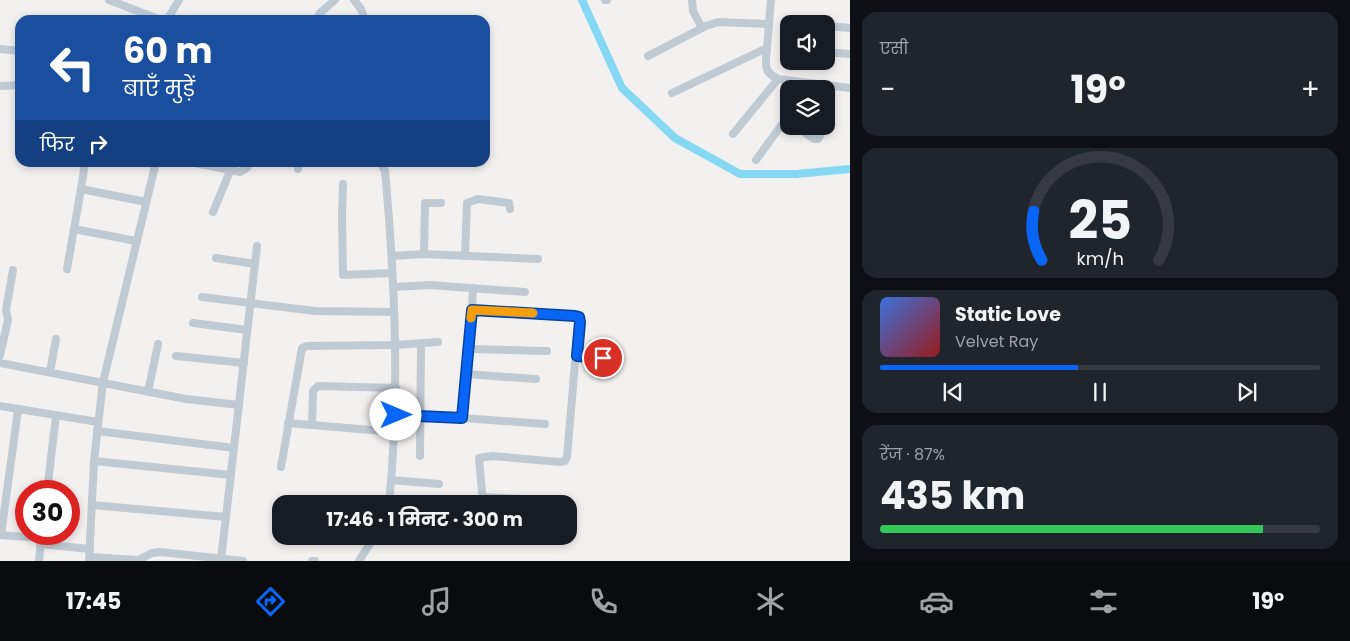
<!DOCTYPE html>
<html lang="hi">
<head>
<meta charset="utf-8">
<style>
	:root { --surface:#171b24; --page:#20242c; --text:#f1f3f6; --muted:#9ea1a6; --line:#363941; --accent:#0965f5 }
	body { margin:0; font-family:Poppins,"Noto Sans Devanagari",sans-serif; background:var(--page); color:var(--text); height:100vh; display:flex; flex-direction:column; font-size:19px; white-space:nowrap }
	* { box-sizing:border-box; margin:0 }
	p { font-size:16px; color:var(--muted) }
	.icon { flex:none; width:28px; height:28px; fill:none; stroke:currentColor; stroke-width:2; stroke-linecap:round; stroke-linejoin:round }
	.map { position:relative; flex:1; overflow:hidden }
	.details { display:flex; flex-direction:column; gap:12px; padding:12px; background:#0d0f14; width:500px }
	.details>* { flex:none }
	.hud { position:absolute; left:15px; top:15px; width:475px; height:152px; border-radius:15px; box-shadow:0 2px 8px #0003; background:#1a4fa0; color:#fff; overflow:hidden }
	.controls { position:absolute; left:780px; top:15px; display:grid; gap:10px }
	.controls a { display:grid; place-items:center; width:55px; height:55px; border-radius:10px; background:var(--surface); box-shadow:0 2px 8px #0003; font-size:25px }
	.speed { position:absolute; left:15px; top:480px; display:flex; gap:10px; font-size:25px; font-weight:700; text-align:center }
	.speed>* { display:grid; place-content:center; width:65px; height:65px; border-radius:50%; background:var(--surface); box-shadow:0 2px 8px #0003; line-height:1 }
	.speed .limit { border:8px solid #d22; background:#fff; color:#111 }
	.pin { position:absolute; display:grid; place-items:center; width:42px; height:42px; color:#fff; margin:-21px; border:2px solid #fff; border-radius:50%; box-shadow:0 1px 5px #0007 }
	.me { position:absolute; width:55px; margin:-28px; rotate:90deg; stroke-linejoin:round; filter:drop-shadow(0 0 4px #0008) }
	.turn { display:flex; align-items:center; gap:18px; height:105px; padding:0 25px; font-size:22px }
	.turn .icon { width:65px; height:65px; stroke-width:2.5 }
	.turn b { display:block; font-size:35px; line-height:42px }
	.then { display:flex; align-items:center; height:48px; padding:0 25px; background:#0003; gap:10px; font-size:19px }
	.big { font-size:38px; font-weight:700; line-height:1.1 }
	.details .tile { flex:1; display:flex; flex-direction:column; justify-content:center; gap:8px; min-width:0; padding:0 18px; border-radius:15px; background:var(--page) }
	.details .dial { align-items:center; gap:0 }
	.dial svg { height:130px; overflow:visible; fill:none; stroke:var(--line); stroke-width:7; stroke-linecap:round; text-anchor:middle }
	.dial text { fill:var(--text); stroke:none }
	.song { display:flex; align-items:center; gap:15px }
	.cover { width:60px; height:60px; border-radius:8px; background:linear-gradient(135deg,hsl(220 70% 55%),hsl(0 70% 35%)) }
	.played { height:5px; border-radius:2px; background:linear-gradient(90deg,var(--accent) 45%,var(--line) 45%) }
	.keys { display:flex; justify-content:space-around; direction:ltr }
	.heat { display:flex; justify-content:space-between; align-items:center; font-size:28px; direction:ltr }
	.charge { height:8px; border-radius:4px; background:linear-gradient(90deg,#34c759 87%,var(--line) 0) }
	.trip { position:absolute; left:272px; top:495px; width:305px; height:50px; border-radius:15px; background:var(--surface); box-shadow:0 2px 8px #0003; font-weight:700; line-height:50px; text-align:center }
	.dock { display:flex; height:80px; justify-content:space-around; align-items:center; background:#090b0e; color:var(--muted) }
	.dock .icon { width:35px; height:35px }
	.dock .active { color:var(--accent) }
	.dock b { font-size:22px; color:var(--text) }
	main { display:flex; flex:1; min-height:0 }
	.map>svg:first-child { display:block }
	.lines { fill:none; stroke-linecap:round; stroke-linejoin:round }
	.canal { stroke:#85d8f4; stroke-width:8 }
	.minor { stroke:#c0cad3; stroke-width:8 }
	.route-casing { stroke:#06429f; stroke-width:12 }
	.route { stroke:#0965f5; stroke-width:9 }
	.slow { stroke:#f59e0b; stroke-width:9 }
</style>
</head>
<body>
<main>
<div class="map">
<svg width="850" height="561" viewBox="0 0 850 561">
	<rect width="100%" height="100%" fill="#f3f0f0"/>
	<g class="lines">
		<!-- canal -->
		<polyline class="canal" points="582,0 622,88 675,138 740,174 796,174 850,169"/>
		<!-- minor -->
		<g class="minor">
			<polyline points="109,0 161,20"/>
			<polyline points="354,0 361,9 365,20"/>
			<polyline points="605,0 607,0"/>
			<polyline points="692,0 693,11 702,28"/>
			<polyline points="167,20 179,0"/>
			<polyline points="316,20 320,13 335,0"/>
			<polyline points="826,26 850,28"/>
			<path d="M767,48C766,64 762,71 778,79L850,88"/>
			<polyline points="0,49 20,51"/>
			<polyline points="826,52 850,54"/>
			<polyline points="648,56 706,26 718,22 769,24 771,0"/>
			<polyline points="0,86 20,85"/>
			<polyline points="672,93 767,48 769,24"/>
			<polyline points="795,126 814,139 818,139 820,136 820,126"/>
			<polyline points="733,134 778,79"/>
			<polyline points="756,160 783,123 789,123"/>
			<polyline points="190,162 240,172 247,168 249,162"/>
			<path d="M380,162L385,171C395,281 400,393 389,504"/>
			<polyline points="298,169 300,162"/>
			<polyline points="343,184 342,215 343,275 392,273"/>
			<polyline points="81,189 85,162"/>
			<polyline points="213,212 231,169"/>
			<polyline points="136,241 74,229 81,189 146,202"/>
			<polyline points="424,254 425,203 441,203"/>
			<polyline points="392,256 424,254 538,259"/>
			<polyline points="465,256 467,203 478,199 509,203 510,209"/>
			<polyline points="216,258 255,264"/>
			<polyline points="67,269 74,229"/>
			<polyline points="393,287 430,285 525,292"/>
			<polyline points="202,297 315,311 394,312"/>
			<polyline points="472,310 473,288"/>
			<polyline points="193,323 247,330"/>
			<polyline points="468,349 472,310 575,315 579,317 567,457 565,461 560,462 492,456 479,458 483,504"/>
			<polyline points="0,355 8,320 6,310 13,270"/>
			<polyline points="176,356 244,363"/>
			<polyline points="577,356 603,358"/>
			<polyline points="0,363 186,399 239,405"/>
			<polyline points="50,372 56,339"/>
			<polyline points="466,374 536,379"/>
			<polyline points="148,392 158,344"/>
			<polyline points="0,406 98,422"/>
			<polyline points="396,415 462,418 545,424"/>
			<polyline points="462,418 468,349 547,351"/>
			<polyline points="288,423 394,432"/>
			<polyline points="312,425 313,391 318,386 396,388"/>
			<polyline points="97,431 234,448"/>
			<polyline points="420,456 421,344"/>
			<polyline points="94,461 231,475"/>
			<polyline points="281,467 302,348 307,346 395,345 438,342"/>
			<polyline points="391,480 439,484"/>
			<polyline points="47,491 56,416"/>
			<polyline points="482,497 547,500"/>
			<polyline points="92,505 226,517 221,559"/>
			<polyline points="226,517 257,246"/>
			<polyline points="0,535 41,538"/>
			<polyline points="1,535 18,410"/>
			<polyline points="40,544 90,549"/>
			<polyline points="90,557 138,560 152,553 160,552 243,561"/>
			<polyline points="39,561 41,541"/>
			<polyline points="89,561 94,461 103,382 156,162"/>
			<polyline points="312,561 315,561"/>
			<polyline points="359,561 375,536"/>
		</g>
	</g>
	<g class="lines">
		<defs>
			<polyline id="route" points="396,415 462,418 472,310 575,316 579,317 580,322 577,356 603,358"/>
		</defs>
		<!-- route casing -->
		<use href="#route" class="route-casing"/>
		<!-- route -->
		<use href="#route" class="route"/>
		<!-- slow -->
		<polyline class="slow" points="471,318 472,310 533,313"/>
	</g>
</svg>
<div class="controls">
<a><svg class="icon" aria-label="sound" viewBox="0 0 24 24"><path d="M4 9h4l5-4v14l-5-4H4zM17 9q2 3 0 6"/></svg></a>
<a><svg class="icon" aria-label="layers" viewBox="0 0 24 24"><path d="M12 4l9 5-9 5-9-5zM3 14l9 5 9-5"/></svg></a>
</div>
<div class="speed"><div class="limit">30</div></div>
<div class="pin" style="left:603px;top:358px;background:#d93025"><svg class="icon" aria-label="arrive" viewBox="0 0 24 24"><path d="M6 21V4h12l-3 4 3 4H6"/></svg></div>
<svg class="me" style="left:396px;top:415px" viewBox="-20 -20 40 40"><circle r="19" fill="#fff"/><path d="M0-13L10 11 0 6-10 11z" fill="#0965f5"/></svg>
<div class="trip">17:46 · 1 मिनट · 300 m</div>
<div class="hud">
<div class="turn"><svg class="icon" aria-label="left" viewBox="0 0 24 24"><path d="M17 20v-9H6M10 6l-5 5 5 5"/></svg><div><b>60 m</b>बाएँ मुड़ें</div></div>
<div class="then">फिर<svg class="icon" aria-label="right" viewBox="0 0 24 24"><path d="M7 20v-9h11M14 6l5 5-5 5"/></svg></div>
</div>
</div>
<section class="details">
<div class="tile"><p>एसी</p>
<div class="heat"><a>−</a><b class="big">19°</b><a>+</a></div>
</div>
<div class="tile dial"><svg viewBox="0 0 100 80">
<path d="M14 69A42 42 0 1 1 86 69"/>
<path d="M14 69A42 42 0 0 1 9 39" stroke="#0965f5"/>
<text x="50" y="56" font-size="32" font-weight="700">25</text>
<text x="50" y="72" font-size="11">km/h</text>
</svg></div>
<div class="tile">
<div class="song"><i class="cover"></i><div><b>Static Love</b><p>Velvet Ray</p></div></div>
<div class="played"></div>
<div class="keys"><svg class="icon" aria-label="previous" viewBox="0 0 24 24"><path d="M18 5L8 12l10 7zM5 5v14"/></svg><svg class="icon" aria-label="pause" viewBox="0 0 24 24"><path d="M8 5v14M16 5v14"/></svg><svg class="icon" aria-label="next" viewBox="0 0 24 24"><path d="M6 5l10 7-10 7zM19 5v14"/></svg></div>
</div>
<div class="tile"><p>रेंज · 87%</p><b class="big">435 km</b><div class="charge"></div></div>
</section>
</main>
<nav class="dock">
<b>17:45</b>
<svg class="icon active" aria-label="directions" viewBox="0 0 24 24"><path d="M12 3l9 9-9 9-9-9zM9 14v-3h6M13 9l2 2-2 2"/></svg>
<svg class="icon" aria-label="music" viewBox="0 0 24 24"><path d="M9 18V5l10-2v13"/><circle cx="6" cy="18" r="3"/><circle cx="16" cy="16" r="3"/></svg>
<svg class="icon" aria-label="phone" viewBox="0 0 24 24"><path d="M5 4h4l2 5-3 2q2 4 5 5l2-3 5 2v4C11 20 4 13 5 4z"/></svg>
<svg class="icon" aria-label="climate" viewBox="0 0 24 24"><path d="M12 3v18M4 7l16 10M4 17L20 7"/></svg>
<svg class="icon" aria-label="car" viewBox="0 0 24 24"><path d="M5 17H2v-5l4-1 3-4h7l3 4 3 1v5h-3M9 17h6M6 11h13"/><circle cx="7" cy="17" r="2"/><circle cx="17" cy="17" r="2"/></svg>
<svg class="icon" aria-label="filters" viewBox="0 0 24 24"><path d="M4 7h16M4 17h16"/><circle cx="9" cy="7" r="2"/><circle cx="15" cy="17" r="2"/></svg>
<b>19°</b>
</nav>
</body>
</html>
